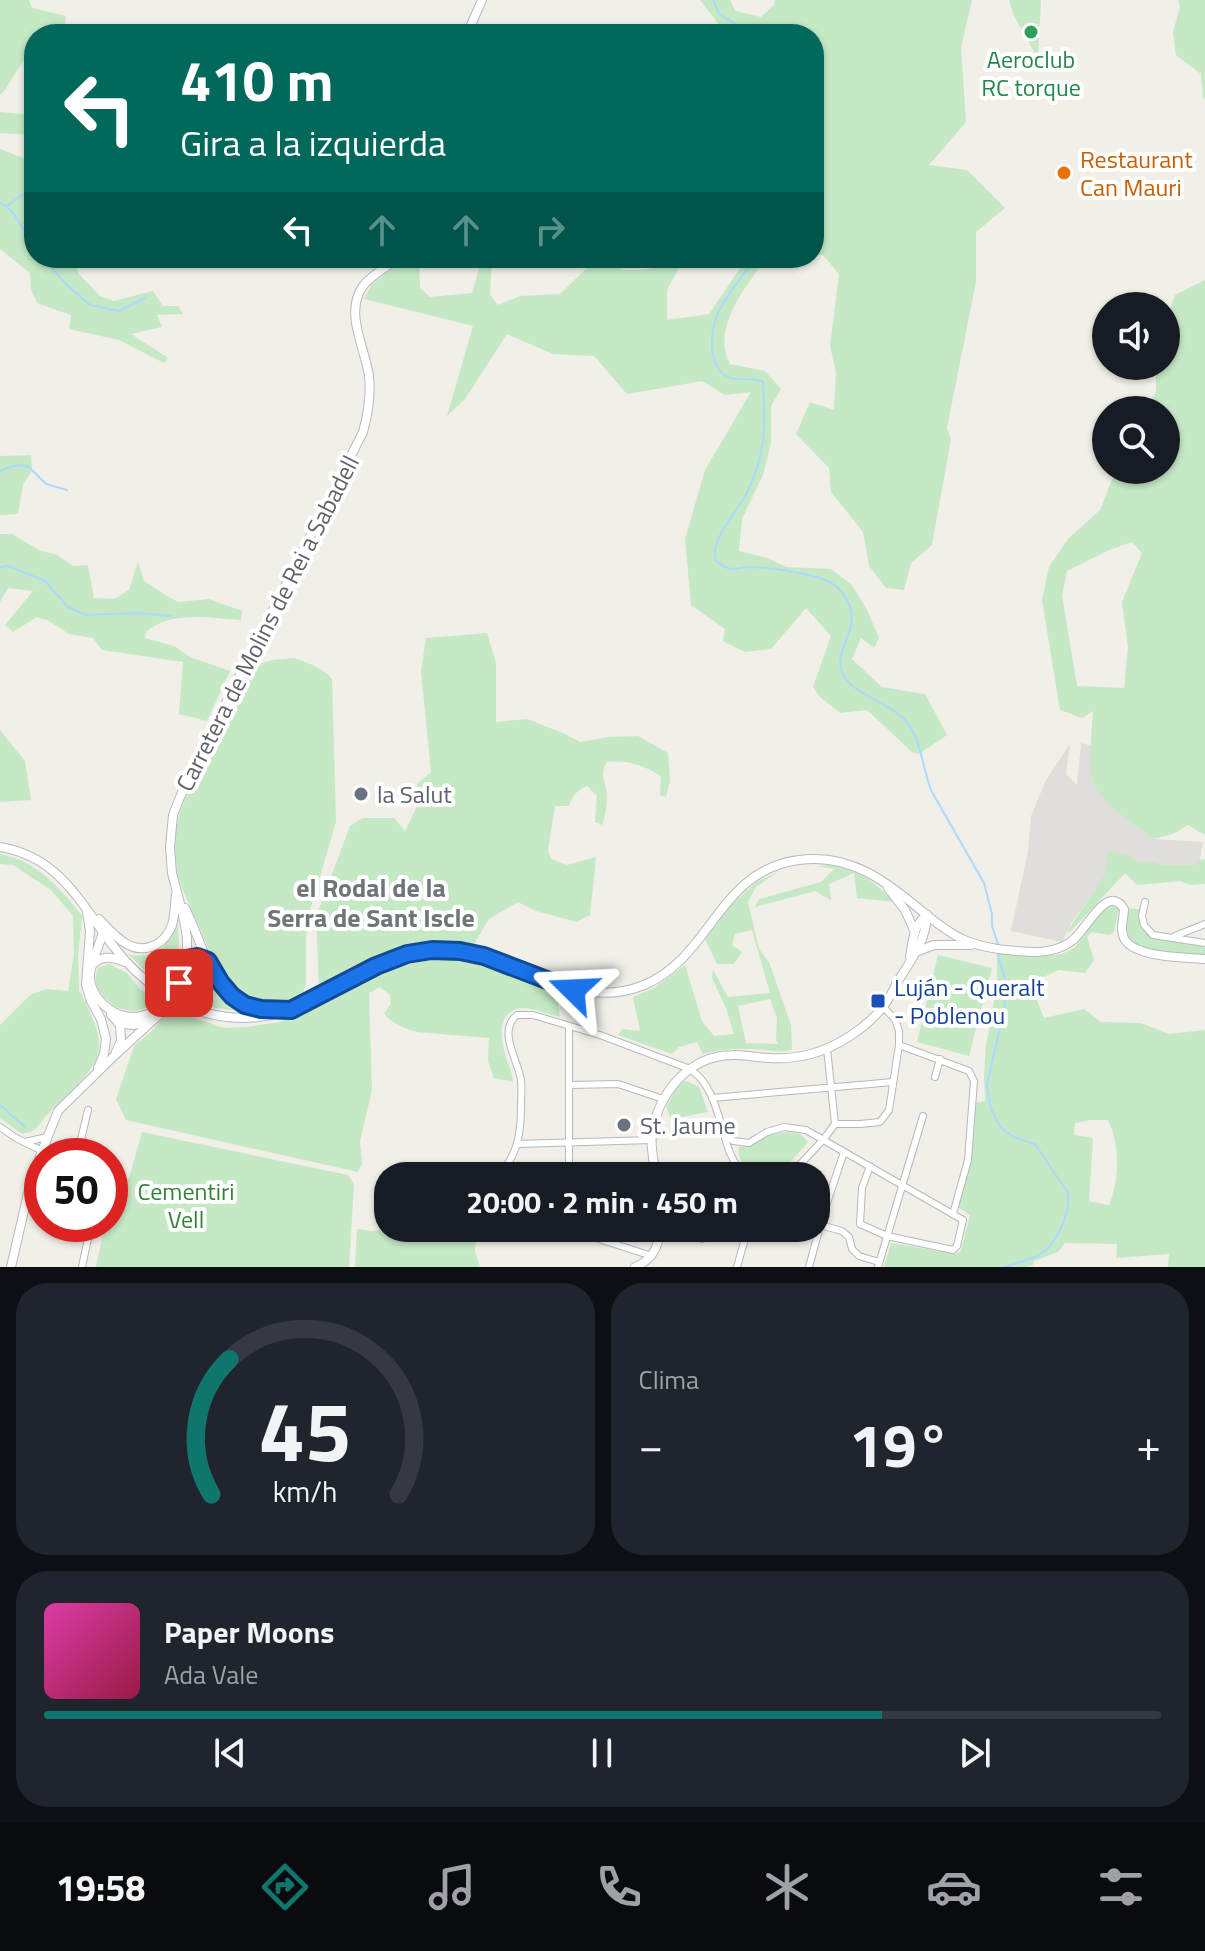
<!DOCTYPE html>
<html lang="es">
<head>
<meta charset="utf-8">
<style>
	:root { --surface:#171b24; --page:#20242c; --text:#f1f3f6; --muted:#9ea1a6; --line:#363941; --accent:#0f766e }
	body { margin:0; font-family:"Titillium Web",sans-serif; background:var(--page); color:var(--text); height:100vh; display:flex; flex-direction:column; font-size:30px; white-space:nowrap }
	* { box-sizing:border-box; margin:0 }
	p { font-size:26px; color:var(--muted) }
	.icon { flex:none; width:44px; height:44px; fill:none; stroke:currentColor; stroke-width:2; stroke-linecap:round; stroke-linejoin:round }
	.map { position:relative; height:1267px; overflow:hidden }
	.details { display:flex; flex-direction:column; gap:16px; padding:16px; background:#0d0f14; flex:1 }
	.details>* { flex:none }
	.guide { position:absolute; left:24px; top:24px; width:800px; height:244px; border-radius:32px; box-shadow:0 2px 6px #0004; background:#00695c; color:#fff; overflow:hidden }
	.buttons { position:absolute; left:1092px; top:292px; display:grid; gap:16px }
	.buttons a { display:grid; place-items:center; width:88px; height:88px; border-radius:50%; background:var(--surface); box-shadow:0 2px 6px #0004; font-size:40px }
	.speed { position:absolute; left:24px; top:1138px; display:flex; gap:16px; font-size:40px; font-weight:700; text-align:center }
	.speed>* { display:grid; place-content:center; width:104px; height:104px; border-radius:50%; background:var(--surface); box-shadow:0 2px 6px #0004; line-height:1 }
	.speed .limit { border:12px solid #d22; background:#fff; color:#111 }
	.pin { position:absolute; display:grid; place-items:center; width:68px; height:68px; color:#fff; margin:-34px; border-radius:16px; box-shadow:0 4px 12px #0006 }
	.me { position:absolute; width:88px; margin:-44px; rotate:291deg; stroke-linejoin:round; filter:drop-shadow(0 0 6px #0008) }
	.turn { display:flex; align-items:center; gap:28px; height:168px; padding:0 24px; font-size:36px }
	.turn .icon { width:104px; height:104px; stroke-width:2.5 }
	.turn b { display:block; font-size:56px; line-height:68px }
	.lanes { display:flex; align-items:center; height:76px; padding:0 24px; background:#0003; justify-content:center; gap:40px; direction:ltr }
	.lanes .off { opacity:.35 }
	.big { font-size:60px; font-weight:700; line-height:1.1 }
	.details .widget { flex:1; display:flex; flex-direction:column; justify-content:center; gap:12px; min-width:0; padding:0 28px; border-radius:32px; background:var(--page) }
	.details .dial { align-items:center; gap:0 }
	.dial svg { height:208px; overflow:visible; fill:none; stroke:var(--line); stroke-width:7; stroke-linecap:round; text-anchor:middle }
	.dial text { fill:var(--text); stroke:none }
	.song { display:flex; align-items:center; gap:24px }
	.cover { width:96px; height:96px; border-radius:12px; background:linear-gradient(135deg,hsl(320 70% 55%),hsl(340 70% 35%)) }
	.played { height:8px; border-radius:4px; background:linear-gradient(90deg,var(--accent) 75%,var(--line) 75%) }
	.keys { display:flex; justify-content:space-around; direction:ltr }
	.heat { display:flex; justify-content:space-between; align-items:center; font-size:44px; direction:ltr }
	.details .tiles { flex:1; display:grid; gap:16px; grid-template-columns:1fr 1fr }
	.widget:last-child { grid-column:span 2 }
	.trip { position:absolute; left:374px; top:1162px; width:456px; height:80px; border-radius:32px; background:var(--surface); box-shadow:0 2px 6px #0004; font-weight:700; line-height:80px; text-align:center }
	.tabs { display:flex; height:128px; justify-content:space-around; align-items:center; background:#090b0e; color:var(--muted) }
	.tabs .icon { width:56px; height:56px }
	.tabs .active { color:var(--accent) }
	.tabs b { font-size:36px; color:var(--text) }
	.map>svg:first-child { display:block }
	.industrial { fill:#e0deda }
	.green { fill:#c5e8c5; fill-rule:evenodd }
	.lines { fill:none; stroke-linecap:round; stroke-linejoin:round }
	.stream { stroke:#aadaff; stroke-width:2 }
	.street-casing { stroke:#b5b8bc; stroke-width:8 }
	.secondary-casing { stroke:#b6babf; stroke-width:10 }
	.street { stroke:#fff; stroke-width:6 }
	.secondary { stroke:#fff; stroke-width:8 }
	.secondary-bridge-casing { stroke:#b6babf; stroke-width:10; stroke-linecap:butt }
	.secondary-bridge { stroke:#fff; stroke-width:8 }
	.route-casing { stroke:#114b97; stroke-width:20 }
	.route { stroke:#1a73e8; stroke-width:14 }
	.leisure-dot { fill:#2e9e5b; stroke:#fff; stroke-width:3 }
	.food-dot { fill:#e8710a; stroke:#fff; stroke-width:3 }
	.worship-dot { fill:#6b7280; stroke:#fff; stroke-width:3 }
	.transit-dot { fill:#1a4fb4; stroke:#fff; stroke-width:3 }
	.labels { text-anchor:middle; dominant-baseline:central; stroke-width:8; stroke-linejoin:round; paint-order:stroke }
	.leisure-label { font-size:24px; fill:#27864d; stroke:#fff }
	.food-label { font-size:24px; fill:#c56008; stroke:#fff; text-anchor:start }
	.street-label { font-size:24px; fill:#5f6368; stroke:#fff }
	.worship-label { font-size:24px; fill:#5b616d; stroke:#fff; text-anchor:start }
	.transit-label { font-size:24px; fill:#164399; stroke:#fff; text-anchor:start }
	.park-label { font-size:24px; fill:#348238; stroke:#fff }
	.neighbourhood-label { font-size:26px; font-weight:bold; fill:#70757a; stroke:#fff }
</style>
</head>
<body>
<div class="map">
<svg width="1205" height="1267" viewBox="0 0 1205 1267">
	<rect width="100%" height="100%" fill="#f1efe8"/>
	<!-- industrial -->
	<polygon class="industrial" points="1081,743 1092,746 1092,780 1101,794 1119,813 1154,839 1203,842 1200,860 1194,865 1160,865 1155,862 1137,862 1130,856 1109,852 1107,873 1071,924 1062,942 1011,931 1028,851 1031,816 1046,780 1070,744 1066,774 1077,785"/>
	<!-- green -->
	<g class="green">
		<polygon points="0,0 29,0 32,8 66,16 64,30 62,34 34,34 34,55 26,56 5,90 0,95"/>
		<polygon points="700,0 730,0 735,11 761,17 774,5 775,0 972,0 961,47 966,122 929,165 967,170 1005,208 976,232 976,282 947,428 951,439 932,545 911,563 904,590 886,588 869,566 863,532 831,492 829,468 796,434 810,402 834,410 836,372 830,346 839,274 823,255 814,255 814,34 728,34 724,31"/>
		<polygon points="1009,0 1041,0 1038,59 1013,14"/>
		<polygon points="1178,0 1205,0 1205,99 1203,98 1201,74 1176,55 1173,32 1180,7"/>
		<polygon points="0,112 34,115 34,135 0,133"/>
		<polygon points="0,149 34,162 34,167 25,175 34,185 34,258 76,258 78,273 100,296 114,301 153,291 163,306 178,306 183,314 157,315 162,327 131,334 168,358 164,363 119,340 69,329 71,315 37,303 31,289 30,273 0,249"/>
		<path d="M407,258H419L420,288L430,297L472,293L482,258H492L490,295L498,305L520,296L560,294L597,258H620L621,270C638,270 656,272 668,258H684L667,290V320L709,314L747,258H767L763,262C744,290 711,329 730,364L765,371L781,389L771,406V443L763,475L742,519L739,551L764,557L787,567L831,569L852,585L867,610L879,638L874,648L861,638L852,659L882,687L925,694L947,735L919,754L912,752L867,710L840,713L820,697L813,687L831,636L806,608L771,649L745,652L723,641L725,629L691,605L685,539L705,470L751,392L725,395L702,381L627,394L594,356L553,354L507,334L465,399L447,416L473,326L364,299L372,284Z"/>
		<path d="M1205,280V834L1201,833L1188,825L1173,834L1154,839C1134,824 1103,805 1093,782C1088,768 1092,728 1093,711L1082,718L1060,710L1042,600L1049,567L1068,539L1100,510L1116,470H1166V410H1148L1156,391V366H1166V323L1175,295ZM1132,542L1142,553L1122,602L1128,648L1124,688L1077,686L1062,595L1067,571L1107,551Z"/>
		<polygon points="31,455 32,471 23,484 18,514 0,515 0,456"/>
		<path d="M0,534H12L39,550L57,555L73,566L88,565L94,598L114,599L129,590L138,562L144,581L167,596L178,602L209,599L242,611L241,620C210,618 170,610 146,632L145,638L174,646L190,657L230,671L207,721L179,714L183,662L102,650L93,638L69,634L49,621L37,617L13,632L5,625L33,591L8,588L0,602Z"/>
		<path d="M487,633L496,663V722L527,719L563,733L580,742L608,737L638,736L668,753L670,780L666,797L660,795L661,776C643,765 628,760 607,762C600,773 604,777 606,789C608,800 606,815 602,825L595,822L597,796L587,786C578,790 572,795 569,806H555L548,851L551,859L567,865L596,857L590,915L577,922L536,911L518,902L489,919L474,944C461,943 448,941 436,941C393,943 355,966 319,987L316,917L350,826L363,818H394L405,831L419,802L417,784L431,772L421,671L426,638Z"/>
		<path d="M294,658C309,663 321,667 332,679L336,822L310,910L306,936V983L302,997L286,1001L254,1000L228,983L217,968L182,888L177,873L175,848L176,829L180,812L198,768L248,667L273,660Z"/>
		<polygon points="0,730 25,761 31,800 0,802"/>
		<polygon points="1108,851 1130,856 1137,862 1156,862 1160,865 1194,865 1200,860 1205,859 1205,884 1191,885 1180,881 1137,885 1125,873 1070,932 1067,932 1106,873"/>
		<path d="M0,854C37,861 59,887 82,916L78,956L79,992L81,993C88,1010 100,1028 99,1047C99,1070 62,1099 46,1116C42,1120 38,1127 34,1130C32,1132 24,1133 22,1134L0,1118V1025L30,995L46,989L68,991L74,954L73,916L51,890L13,865L0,864Z"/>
		<path d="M830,865C863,873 870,878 894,902L857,898L854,873L829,884L831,900L815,891L755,907L759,899L821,882L834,869L818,866Z"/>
		<path d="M779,871L756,887L748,902L759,949L769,962L791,1025L792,1050C780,1053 766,1050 754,1049C737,1048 719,1049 703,1054L697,1042L679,1047L672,1054L618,1035L622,1029L640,1031L633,997L654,988L685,965L702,1021L714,1036L734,1034L726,1008L712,978L713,970L728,997L770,993L752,930L735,934L732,945L742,952L734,964H717L705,939L733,903L756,882ZM770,999L777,1018L776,1040L778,1044L746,1043L738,1006Z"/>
		<path d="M1113,906L1119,908L1114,932L1109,935L1092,932L1087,937L1094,960L1085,973L1059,970L1030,983L1044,1018L1084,1009L1101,1022L1141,1023L1169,1034L1205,1030V1267H1168L1169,1254L1116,1258L1117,1244L1065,1243L1058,1252L1034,1261L1033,1265L1027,1267H884L891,1243L956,1254L961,1251L970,1215L958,1207L968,1168L976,1103L985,1101L984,1077L986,1046L997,984V953C1016,955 1051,960 1069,951C1088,941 1092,911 1113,906ZM1091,1120H1108C1120,1145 1120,1180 1109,1205L1089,1201L1093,1138L1074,1135L1075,1123Z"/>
		<path d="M1129,908L1143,910L1142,916L1152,934L1205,943V956C1187,954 1142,955 1131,939C1124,931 1128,917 1129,908Z"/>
		<path d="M177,922C181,949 180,962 167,986L147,972L128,954C156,960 168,948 177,922Z"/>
		<polygon points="938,955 992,968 969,1056 917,1042"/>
		<path d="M439,958L483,965L557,993L560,1017C549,1015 534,1008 523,1008C502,1009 499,1029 503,1046C505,1058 512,1069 513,1082L494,1078L488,1061L489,1038L417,1032C405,1029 392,1023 384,1014L391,1003L390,995L380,987L369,993L372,1090L360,1141L362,1164L358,1172L126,1120L116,1099L134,1046L154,1029L170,1010L224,1028L246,1027L280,1022L329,1002L393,968Z"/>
		<polygon points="199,963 205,966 229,1000 249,1012 215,1008 181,994 192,965"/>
		<path d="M109,964L127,973L140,989L159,1001C151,1005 143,1010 134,1011C113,1011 88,990 98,968Z"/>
		<polygon points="683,1081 689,1082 699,1087 708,1112 671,1119 666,1107 675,1090"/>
		<polygon points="142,1132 348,1175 354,1184 349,1267 96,1267 105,1224 110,1224 112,1189 129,1178"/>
		<path d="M787,1132L800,1134L808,1142L778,1176H750C744,1167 737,1158 739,1147L751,1146L768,1135Z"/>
		<polygon points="406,1228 477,1228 475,1251 480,1267 355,1267 357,1229 372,1231"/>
	</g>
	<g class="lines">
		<!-- stream -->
		<g class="stream">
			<polyline points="713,0 719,14 734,23 746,34"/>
			<path d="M0,203C18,212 23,232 34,247"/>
			<polyline points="7,206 34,186"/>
			<polyline points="43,258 67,285 90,305 119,311 145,298"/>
			<path d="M756,258C745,273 732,288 722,305C711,324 705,361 726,376C736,383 752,376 763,382C766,427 766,459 743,500C735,513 709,543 716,560C719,564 726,568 731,569C737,569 744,567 749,567C768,567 818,574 833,584C840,588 844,595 848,602C862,630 833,648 842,672C848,692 888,702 904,719C922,738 922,769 932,792L984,883L992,914V926L998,944"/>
			<polyline points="0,471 13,466 23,465 30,468 46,484 67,490"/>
			<polyline points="0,567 8,566 45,581 68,607 85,615 138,613 171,616"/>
			<path d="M998,955L1006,982L1005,1006L987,1085L991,1109L1000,1127L1015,1138L1035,1144L1068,1193C1071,1213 1055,1248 1037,1256C1027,1261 1016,1263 1005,1267"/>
			<polyline points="0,1105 25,1127"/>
		</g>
		<defs>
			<g id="street">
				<polyline points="1145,902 1142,916 1144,925 1153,935 1205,943"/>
				<polyline points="1175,936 1205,924"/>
				<polyline points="899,1045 969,1071 974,1081 968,1160 953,1214"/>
				<polyline points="827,1049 835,1124"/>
				<polyline points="935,1077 940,1059"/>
				<polyline points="569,1085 618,1084 663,1099"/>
				<polyline points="712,1098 893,1082"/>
				<polyline points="835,1124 860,1124 880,1122 889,1110 899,1045 899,1031 895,1019 883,1007"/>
				<polyline points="0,1127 16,1138 52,1156"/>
				<polyline points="724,1134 733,1141 749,1143 767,1132 784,1127 806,1130 963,1220 957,1246 953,1250 887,1236 860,1224 862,1188 870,1166"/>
				<polyline points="25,1142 47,1137"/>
				<polyline points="517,1144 652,1140"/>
				<polyline points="77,1156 88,1110"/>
				<path d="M498,1176C518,1155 521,1133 521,1106C521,1097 522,1088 521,1080C518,1060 497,1031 517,1015H533L600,1035L690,1069C717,1087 719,1126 730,1153C734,1161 738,1169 742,1176"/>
				<polyline points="569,1176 569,1026"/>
				<polyline points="789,1176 823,1140 835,1124"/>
				<polyline points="820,1225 842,1231 849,1237 852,1249 859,1256 879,1262"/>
				<polyline points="560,1228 574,1231 652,1256"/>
				<polyline points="702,1239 705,1228"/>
				<polyline points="82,1267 91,1224"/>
				<polyline points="737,1267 748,1228"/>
				<polyline points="809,1267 823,1215 844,1152"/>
				<polyline points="878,1267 923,1116"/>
			</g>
			<g id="secondary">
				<polyline points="467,34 482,0"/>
				<path d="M0,847C60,857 80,903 114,947C128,966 145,981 164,994"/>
				<polyline points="888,888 905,910 915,932"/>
				<path d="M185,908C202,941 211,994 251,1007C261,1010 272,1009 283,1009"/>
				<polyline points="87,912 90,931 86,985 91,1001 101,1019 106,1039 104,1054 98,1068"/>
				<path d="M99,919C114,935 133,958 157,944C164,940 169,933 172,925C175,915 175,904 176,894"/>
				<path d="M103,932C100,945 88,968 90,980C94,1004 119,1021 141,1016C150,1014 157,1010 164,1005"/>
				<polyline points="918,951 934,945 971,945"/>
				<path d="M910,957C913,941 913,925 927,915"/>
				<polyline points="186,959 197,957 208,961"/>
				<path d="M93,964C103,955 113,957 125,962"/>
				<path d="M190,1008C222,1020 257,1021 290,1010C340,994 379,953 434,950C509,945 568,1016 644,985C712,957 718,870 799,860C850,853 886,881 923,912C935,922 948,932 962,939C984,949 1010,951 1033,952C1047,952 1062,949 1073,940C1086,930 1108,882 1124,909C1124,918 1120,927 1123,935C1128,958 1185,957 1205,959"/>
				<polyline points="111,1015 120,1024 121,1041 116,1052"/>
				<polyline points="118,1023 133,1025 151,1021"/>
				<path d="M656,1176C654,1162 650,1147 652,1133C659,1093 688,1056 732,1055C745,1054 757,1058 769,1058C782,1059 799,1057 811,1054C837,1047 866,1028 882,1008C889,1000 893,990 898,981C911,960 926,941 927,915"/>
				<path d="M11,1267L30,1185L42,1151L58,1111L114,1056L162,1012L175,989L184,970L187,952V938L183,915L172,873L170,847L173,815L186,782L363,432C368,414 371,395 369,376C365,347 344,313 363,286C372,274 387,268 397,258"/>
				<path d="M635,1267C652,1260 660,1246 659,1228"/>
			</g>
		</defs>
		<!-- street casing -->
		<use href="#street" class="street-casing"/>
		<!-- secondary casing -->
		<use href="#secondary" class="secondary-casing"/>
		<!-- street -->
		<use href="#street" class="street"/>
		<!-- secondary -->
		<use href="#secondary" class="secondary"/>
		<defs>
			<polyline id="secondary-bridge" points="164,994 190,1008"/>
		</defs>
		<!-- secondary-bridge casing -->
		<use href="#secondary-bridge" class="secondary-bridge-casing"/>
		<!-- secondary-bridge -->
		<use href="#secondary-bridge" class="secondary-bridge"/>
	</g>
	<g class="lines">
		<defs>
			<polyline id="route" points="179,983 186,959 197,957 208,961 221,983 232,996 245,1005 261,1009 291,1010 376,966 407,954 432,950 460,951 484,956 573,990"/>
		</defs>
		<!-- route casing -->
		<use href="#route" class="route-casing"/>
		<!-- route -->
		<use href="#route" class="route"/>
	</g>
	<!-- markers -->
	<circle class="leisure-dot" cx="1031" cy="32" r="8"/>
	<circle class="food-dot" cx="1064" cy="173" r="8"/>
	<g class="worship-dot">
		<circle cx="361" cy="794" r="8"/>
		<circle cx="624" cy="1125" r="8"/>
	</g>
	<rect class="transit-dot" x="870" y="993" width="16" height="16" rx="4"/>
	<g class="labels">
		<!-- leisure labels -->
		<g class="leisure-label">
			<text x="1031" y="59">Aeroclub<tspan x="1031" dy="28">RC torque</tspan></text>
		</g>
		<!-- food labels -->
		<g class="food-label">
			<text x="1080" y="159">Restaurant<tspan x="1080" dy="28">Can Mauri</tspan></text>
		</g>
		<!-- street labels -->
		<g class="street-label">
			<text transform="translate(267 623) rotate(-63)">Carretera de Molins de Rei a Sabadell</text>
		</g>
		<!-- worship labels -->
		<g class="worship-label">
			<text x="377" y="794">la Salut</text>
			<text x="640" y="1125">St. Jaume</text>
		</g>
		<!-- transit labels -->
		<g class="transit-label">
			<text x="894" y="987">Luján - Queralt<tspan x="894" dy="28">- Poblenou</tspan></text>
		</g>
		<!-- park labels -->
		<g class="park-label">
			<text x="186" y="1191">Cementiri<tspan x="186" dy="28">Vell</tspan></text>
		</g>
		<!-- neighbourhood labels -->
		<g class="neighbourhood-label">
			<text x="371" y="887">el Rodal de la<tspan x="371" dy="30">Serra de Sant Iscle</tspan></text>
		</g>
	</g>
</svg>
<div class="buttons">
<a><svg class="icon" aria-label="sound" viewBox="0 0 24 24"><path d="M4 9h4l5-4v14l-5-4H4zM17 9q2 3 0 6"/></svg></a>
<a><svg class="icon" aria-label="search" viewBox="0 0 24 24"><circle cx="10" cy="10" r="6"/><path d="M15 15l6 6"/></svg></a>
</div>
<div class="speed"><div class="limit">50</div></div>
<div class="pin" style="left:179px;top:983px;background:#d93025"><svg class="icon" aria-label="arrive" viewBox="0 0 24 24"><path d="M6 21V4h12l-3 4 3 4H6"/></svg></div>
<svg class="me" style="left:573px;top:990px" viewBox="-20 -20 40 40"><path d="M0-17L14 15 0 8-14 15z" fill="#1a73e8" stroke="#fff" stroke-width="4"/></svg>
<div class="trip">20:00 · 2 min · 450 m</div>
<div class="guide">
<div class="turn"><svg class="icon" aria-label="left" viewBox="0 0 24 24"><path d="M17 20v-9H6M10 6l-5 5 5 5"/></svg><div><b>410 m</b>Gira a la izquierda</div></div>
<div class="lanes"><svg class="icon" aria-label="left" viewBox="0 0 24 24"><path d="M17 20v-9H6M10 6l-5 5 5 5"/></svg><svg class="icon off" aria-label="ahead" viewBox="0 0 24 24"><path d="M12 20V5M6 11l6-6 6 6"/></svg><svg class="icon off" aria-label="ahead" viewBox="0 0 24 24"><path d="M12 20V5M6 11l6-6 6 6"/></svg><svg class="icon off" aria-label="right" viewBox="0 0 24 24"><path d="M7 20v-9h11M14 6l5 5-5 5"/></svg></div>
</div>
</div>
<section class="details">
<div class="tiles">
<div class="widget dial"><svg viewBox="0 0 100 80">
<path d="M14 69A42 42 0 1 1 86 69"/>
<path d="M14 69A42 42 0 0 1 21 17" stroke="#0f766e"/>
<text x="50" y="56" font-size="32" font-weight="700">45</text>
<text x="50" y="72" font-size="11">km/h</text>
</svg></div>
<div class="widget"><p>Clima</p>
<div class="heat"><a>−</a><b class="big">19°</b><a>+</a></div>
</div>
<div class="widget">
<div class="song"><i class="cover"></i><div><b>Paper Moons</b><p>Ada Vale</p></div></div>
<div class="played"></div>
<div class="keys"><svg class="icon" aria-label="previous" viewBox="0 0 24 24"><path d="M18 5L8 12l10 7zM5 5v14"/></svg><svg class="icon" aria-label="pause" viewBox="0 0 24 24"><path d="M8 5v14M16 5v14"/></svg><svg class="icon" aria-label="next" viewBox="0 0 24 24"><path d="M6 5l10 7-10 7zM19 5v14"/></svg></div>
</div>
</div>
</section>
<nav class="tabs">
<b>19:58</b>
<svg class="icon active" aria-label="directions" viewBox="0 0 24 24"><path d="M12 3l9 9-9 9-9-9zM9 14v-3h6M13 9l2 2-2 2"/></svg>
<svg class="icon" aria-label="music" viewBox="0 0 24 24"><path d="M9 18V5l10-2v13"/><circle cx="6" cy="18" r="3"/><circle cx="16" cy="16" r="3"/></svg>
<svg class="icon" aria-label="phone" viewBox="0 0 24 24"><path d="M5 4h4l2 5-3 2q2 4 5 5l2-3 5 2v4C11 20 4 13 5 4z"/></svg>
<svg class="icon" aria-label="climate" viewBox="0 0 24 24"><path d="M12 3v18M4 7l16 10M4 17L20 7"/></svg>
<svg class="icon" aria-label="car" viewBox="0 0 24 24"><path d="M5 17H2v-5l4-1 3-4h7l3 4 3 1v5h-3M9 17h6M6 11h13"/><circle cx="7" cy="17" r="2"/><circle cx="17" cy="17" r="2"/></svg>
<svg class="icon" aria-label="filters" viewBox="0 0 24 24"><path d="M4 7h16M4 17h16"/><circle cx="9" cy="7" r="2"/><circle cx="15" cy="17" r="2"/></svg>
</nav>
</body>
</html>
